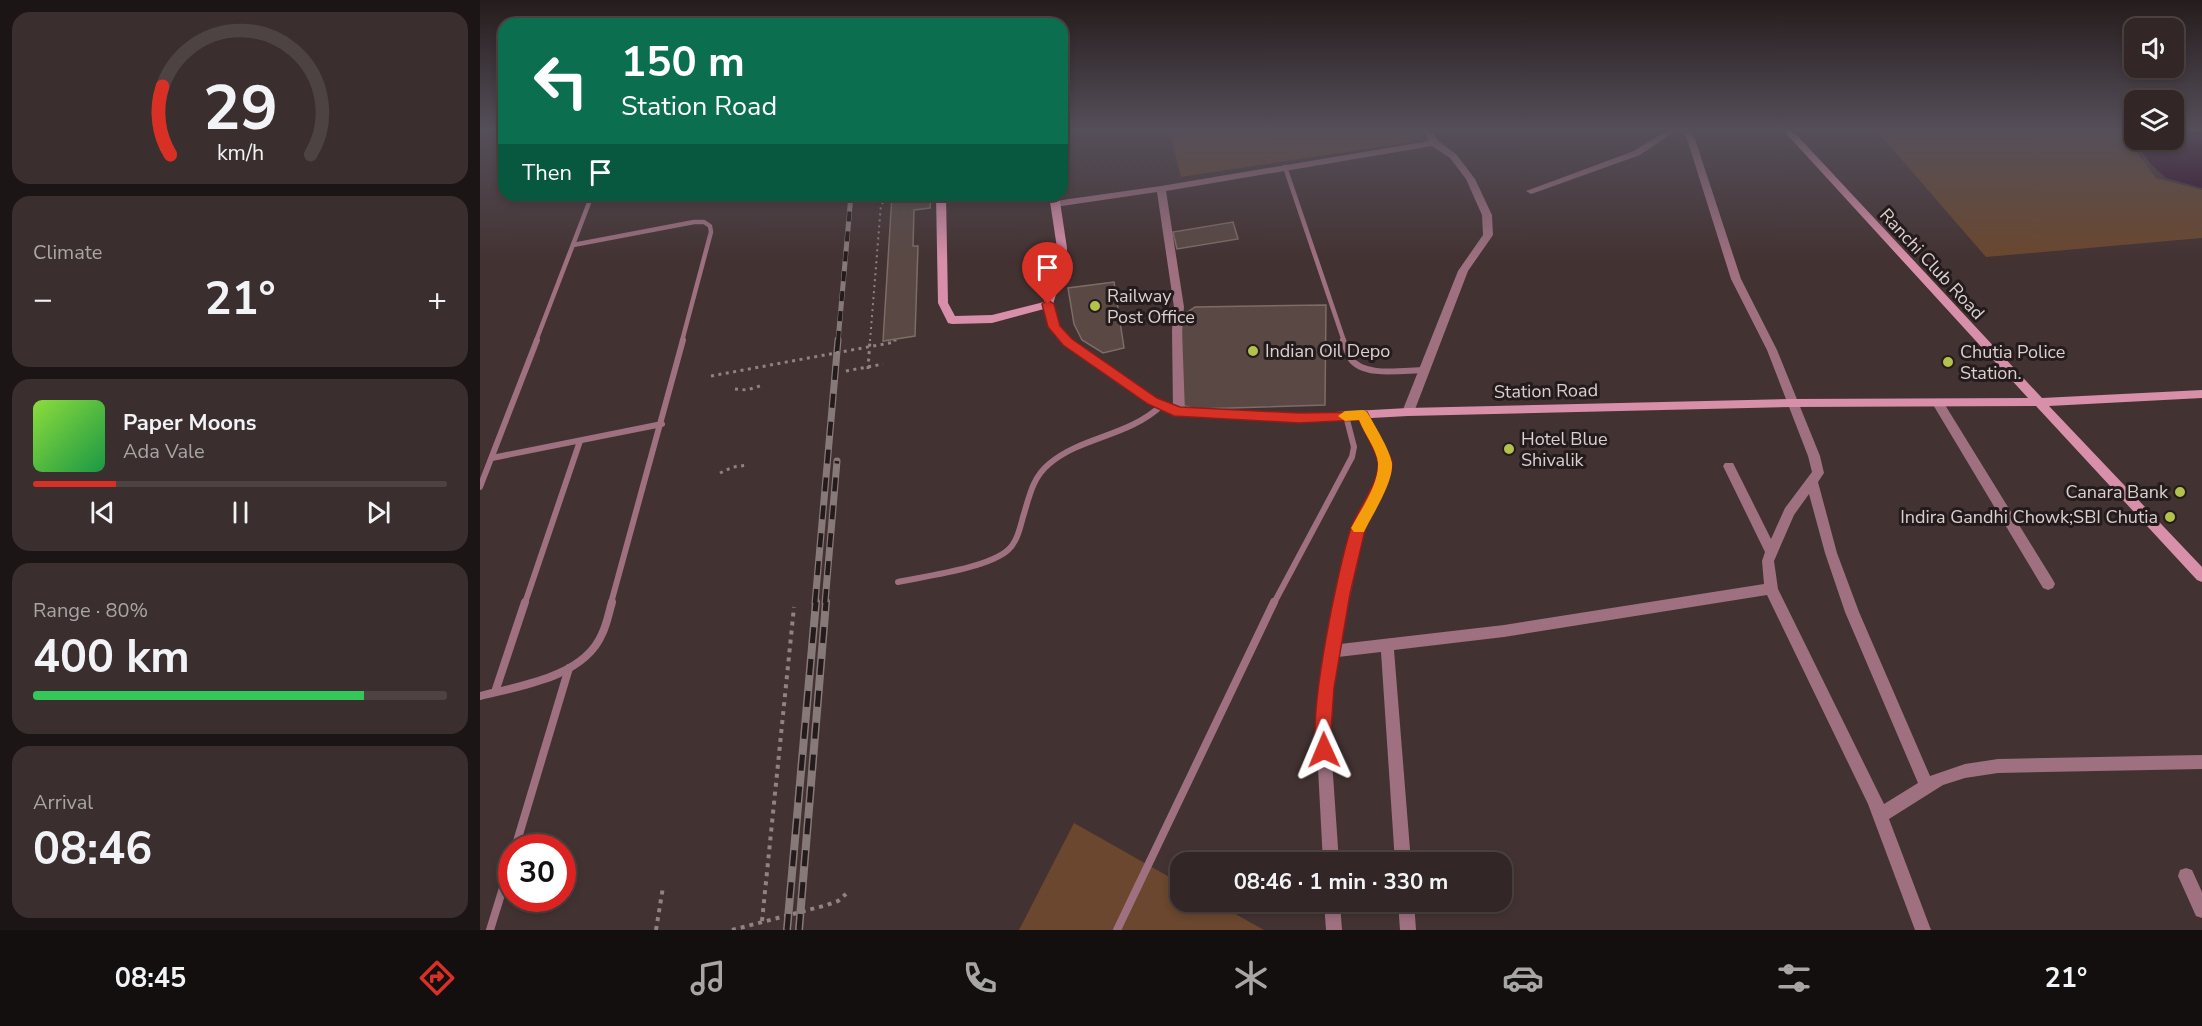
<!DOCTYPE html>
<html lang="en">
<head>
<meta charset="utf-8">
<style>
	:root { --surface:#322626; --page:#3a2e2e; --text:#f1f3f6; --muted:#a8a5a7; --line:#4d4343; --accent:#d93025 }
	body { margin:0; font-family:"Nunito Sans",sans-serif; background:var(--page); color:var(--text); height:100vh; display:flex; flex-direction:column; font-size:22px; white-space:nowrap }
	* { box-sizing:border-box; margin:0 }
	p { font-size:20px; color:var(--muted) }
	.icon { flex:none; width:33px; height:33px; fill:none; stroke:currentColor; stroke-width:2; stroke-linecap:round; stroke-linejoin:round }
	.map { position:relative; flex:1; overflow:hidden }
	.panel { display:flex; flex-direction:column; gap:12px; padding:12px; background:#1c1515; width:480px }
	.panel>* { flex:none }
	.banner { position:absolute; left:18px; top:18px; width:570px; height:183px; border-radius:18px; box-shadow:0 3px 9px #0003,0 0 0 2px var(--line); background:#0b6e4f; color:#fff; overflow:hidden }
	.controls { position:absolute; left:1644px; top:18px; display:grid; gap:12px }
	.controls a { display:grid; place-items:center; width:60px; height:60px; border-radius:12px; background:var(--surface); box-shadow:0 3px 9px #0003,0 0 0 2px var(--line); font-size:30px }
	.speed { position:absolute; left:18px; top:834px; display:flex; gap:12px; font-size:30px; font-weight:700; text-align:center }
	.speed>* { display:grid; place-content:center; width:78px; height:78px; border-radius:50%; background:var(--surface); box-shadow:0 3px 9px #0003,0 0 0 2px var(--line); line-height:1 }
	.speed .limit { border:9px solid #d22; background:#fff; color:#111 }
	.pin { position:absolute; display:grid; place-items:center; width:51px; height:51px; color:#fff; margin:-62px -26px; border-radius:50% 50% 50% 0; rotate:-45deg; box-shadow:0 0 6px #0007 }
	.pin .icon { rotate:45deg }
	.me { position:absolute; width:66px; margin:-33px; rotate:359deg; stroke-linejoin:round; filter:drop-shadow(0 0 4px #0008) }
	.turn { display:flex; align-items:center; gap:21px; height:126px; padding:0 24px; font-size:27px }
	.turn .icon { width:78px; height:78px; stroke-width:2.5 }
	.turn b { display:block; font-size:42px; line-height:51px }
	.then { display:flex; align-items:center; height:57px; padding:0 24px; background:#0003; gap:12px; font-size:22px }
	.big { font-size:45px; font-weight:700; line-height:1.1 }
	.panel .card { flex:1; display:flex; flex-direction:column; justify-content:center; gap:9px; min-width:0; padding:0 21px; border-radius:18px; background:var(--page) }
	.panel .dial { align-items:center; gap:0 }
	.dial svg { height:156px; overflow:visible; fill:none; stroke:var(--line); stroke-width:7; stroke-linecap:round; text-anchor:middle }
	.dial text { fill:var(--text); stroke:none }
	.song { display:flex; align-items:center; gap:18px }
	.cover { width:72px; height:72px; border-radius:9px; background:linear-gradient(135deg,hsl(90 70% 55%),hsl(140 70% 35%)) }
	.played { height:6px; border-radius:3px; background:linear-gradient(90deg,var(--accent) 20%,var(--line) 20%) }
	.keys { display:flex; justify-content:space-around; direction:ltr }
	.heat { display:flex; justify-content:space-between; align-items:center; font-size:33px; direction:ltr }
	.charge { height:9px; border-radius:4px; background:linear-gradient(90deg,#34c759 80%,var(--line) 0) }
	.trip { position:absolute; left:690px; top:852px; width:342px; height:60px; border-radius:18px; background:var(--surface); box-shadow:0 3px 9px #0003,0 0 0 2px var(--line); font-weight:700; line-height:60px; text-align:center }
	.tab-bar { display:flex; height:96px; justify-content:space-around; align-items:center; background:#140f0f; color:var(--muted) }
	.tab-bar .icon { width:42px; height:42px }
	.tab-bar .selected { color:var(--accent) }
	.tab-bar b { font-size:27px; color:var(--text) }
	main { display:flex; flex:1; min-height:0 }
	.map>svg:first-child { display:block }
	.green { fill:#6a472e }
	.water { fill:#300728 }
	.building { fill:#594843; stroke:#7e6c66; stroke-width:1.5 }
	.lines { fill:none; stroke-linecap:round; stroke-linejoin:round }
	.path-far2 { stroke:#918383; stroke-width:2; stroke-dasharray:2 4; stroke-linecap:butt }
	.path-far1 { stroke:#918383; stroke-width:3; stroke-dasharray:3 4.5; stroke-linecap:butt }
	.path { stroke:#918383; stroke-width:4; stroke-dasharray:4 5; stroke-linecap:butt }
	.lane-far2 { stroke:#9e7080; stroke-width:4.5 }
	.lane-far1 { stroke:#9e7080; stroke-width:6 }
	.lane { stroke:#9e7080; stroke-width:8 }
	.street { fill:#9e7080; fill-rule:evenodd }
	.secondary { fill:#d88fa9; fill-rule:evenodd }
	.rail-far2-casing { stroke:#887979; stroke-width:5 }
	.rail-far1-casing { stroke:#887979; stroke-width:7 }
	.rail-casing { stroke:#887979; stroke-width:8 }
	.rail-far2 { stroke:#241c1c; stroke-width:4; stroke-dasharray:10; stroke-linecap:butt }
	.rail-far1 { stroke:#241c1c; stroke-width:4.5; stroke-dasharray:14; stroke-linecap:butt }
	.rail { stroke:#241c1c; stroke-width:5; stroke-dasharray:16; stroke-linecap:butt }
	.path-bridge { stroke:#918383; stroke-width:3; stroke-dasharray:3 4.5; stroke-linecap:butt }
	.route { fill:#d93025; stroke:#8d1f18; stroke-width:1.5 }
	.slow { fill:#f59e0b }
	.poi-dot { fill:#b3c24b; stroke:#241c1c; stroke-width:2 }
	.labels { text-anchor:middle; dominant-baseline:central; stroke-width:6; stroke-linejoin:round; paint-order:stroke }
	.street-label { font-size:18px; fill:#dbcfd0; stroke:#241c1c }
	.poi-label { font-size:18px; fill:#dbcfd0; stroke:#241c1c; text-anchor:start }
</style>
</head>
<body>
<main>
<section class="panel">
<div class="card dial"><svg viewBox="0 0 100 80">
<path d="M14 69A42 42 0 1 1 86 69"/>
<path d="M14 69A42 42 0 0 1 10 34" stroke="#d93025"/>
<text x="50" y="56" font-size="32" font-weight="700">29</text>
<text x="50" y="72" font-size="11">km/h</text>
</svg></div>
<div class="card"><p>Climate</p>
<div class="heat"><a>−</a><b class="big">21°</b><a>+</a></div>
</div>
<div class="card">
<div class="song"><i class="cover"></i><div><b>Paper Moons</b><p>Ada Vale</p></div></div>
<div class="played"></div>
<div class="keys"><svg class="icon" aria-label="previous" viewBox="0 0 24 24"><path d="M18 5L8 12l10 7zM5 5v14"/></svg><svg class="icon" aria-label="pause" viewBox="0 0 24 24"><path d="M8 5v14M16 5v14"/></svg><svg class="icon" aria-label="next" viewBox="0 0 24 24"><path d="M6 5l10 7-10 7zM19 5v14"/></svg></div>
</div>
<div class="card"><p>Range · 80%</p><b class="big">400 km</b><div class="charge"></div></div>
<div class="card"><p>Arrival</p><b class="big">08:46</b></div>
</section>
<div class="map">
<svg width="1722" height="930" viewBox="0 0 1722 930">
	<rect width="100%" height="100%" fill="#433232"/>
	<!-- green -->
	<g class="green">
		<polygon points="689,130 941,130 945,140 701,177"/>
		<polygon points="1396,130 1640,130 1676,178 1722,190 1722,238 1506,257"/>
		<polygon points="594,823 700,883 700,902 734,902 784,930 539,930"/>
	</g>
	<!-- water -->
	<polygon class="water" points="1645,130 1654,130 1654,140 1694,140 1694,130 1722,130 1722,188 1686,178 1671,164"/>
	<!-- building -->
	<g class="building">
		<polygon points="412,195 451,195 450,208 434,210 433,246 438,246 435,336 403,341"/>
		<polygon points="753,222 758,239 697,249 693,232"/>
		<polygon points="634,282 644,348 623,353 602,340 594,324 588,288"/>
		<polygon points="846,305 845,405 715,409 702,405 700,386 702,316 715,307"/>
	</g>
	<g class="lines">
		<!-- path-far2 -->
		<polyline class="path-far2" points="390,341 401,204 412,198"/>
		<!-- path-far1 -->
		<g class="path-far1">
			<polyline points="388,369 390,340"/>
			<polyline points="366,371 403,364"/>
			<polyline points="255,389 267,390 280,386"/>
			<polyline points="240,473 253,467 268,465"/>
		</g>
		<!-- path -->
		<g class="path">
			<polyline points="282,921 314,607"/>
			<polyline points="176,930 183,887"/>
			<polyline points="252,930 347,905 358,901 366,894"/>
		</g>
		<!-- lane-far2 -->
		<g class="lane-far2">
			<polyline points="805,167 864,341"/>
			<polyline points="93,245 214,222 224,222 230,226 231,232 202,341"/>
			<polyline points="56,341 112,195"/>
		</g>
		<!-- lane-far1 -->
		<g class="lane-far1">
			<path d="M863,340C865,345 867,352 870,358C883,378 924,370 944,370"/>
			<polyline points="12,458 182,424"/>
			<polyline points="0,487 57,340"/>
			<path d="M418,582C446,576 508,568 528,550C537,542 540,528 543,517C549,498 552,478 569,464C602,436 648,437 682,405"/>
			<polyline points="45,603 100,441"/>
			<polyline points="131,603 203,340"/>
			<polyline points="794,603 872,457 874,447 866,416"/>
		</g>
		<!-- lane -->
		<g class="lane">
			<polyline points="15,692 45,602"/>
			<path d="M0,696C40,686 104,677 122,634C127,624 129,612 132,602"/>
			<polyline points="35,848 89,668"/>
			<polyline points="10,930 32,859"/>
			<polyline points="637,930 794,602"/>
		</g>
		<!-- street -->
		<g class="street">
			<polygon points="943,130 951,130 958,141 976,154 995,179 1012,215 1013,235 988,271 934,412 928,416 922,412 978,271 1003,235 1002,215 986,179 970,158 952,146 686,191 704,307 702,330 705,412 699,416 693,412 692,330 694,307 677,192 575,207 570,204 575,201 681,186 949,141"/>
			<polygon points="1187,130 1197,130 1160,155 1054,193 1051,194 1046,191 1154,151"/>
			<path d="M1200,130H1209L1215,139L1261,279L1297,350L1340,456L1344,473L1338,482L1357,553L1379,612L1450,776L1485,764L1518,759L1722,755V769L1518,773L1485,778L1463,785L1409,819L1451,930H1435L1388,804L1287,595L1024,637L914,650L931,862H915L901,652L858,657L853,688L850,731L859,862H843L836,731L839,688L849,626L873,526L898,473L899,461L877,415L879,412L883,411L889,415L911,461L910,473L885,526L860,644L1024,625L1284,584L1282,561L1285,552L1243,466L1245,463H1253L1291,539L1305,508L1332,472L1328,456L1287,350L1251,279L1207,139ZM1329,494L1345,553L1365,612L1438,783L1404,804L1298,589L1294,561L1314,515Z"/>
			<polygon points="1458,399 1462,400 1573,580 1575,584 1573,588 1568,590 1563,588 1452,403"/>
			<polygon points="1706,868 1712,870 1722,892 1722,918 1716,916 1698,876 1700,870"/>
			<polygon points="844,902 860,902 862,930 846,930"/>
			<polygon points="918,902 934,902 936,930 920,930"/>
		</g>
		<!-- secondary -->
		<polygon class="secondary" points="1303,130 1312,130 1562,398 1722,390 1722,398 1569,406 1722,567 1722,582 1717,580 1556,406 1312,407 928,416 819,422 699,416 668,404 583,345 570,327 564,309 512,323 472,324 468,323 458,303 456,195 466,195 468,303 475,316 512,315 564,302 576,263 577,248 569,195 579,195 587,248 586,263 573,304 580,326 591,339 634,370 676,398 700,408 819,414 928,408 1312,399 1548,398"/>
		<defs>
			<polyline id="rail-far2" points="358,341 371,195"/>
			<g id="rail-far1">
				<polyline points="335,603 358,340"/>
				<polyline points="345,603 357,461"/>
			</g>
			<g id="rail">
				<polyline points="307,930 336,602"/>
				<polyline points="319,930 346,602"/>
			</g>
		</defs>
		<!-- rail-far2 casing -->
		<use href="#rail-far2" class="rail-far2-casing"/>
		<!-- rail-far1 casing -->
		<use href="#rail-far1" class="rail-far1-casing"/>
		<!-- rail casing -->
		<use href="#rail" class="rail-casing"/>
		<!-- rail-far2 -->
		<use href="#rail-far2" class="rail-far2"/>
		<!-- rail-far1 -->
		<use href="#rail-far1" class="rail-far1"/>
		<!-- rail -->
		<use href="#rail" class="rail"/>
		<!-- path-bridge -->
		<polyline class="path-bridge" points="231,376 415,342 415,340"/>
	</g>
	<!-- sky -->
	<linearGradient id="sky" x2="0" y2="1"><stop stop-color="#251c1c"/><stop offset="0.5" stop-color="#554f5a"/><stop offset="1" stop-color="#554f5a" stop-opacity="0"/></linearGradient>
	<rect width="1722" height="260" fill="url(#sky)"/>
	<!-- route -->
	<path class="route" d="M568,300L574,304L580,326L592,339L677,398L700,407L819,413L887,412L912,461L911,473L886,526L870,594L854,688L851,731L853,750L850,756L844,758L838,756C825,724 859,562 872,525C879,508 900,480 898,462C896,449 884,432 879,420L819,423L694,416L668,404L583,345L568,327L562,304Z"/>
	<!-- slow -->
	<path class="slow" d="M883,410L887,412C894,424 910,450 912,463C914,482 892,515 884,532H874L871,528C881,510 899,484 898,463C897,450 884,433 879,420L865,421L858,416L865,411Z"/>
	<!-- markers -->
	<g class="poi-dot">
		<circle cx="615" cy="306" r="6"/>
		<circle cx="773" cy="351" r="6"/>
		<circle cx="1468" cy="362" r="6"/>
		<circle cx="1029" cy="449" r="6"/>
		<circle cx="1700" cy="492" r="6"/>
		<circle cx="1690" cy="517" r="6"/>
	</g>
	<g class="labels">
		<!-- street labels -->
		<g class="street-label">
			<text transform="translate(1452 264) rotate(47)">Ranchi Club Road</text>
			<text transform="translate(1066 391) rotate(-1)">Station Road</text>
		</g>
		<!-- poi labels -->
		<g class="poi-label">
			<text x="627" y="296">Railway<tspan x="627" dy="21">Post Office</tspan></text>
			<text x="785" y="351">Indian Oil Depo</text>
			<text x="1480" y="352">Chutia Police<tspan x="1480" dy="21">Station.</tspan></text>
			<text x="1041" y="439">Hotel Blue<tspan x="1041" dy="21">Shivalik</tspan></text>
			<text x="1688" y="492" text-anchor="end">Canara Bank</text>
			<text x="1678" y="517" text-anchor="end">Indira Gandhi Chowk;SBI Chutia</text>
		</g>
	</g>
</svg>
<div class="controls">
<a><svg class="icon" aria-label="sound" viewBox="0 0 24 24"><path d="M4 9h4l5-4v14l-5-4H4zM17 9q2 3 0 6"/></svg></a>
<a><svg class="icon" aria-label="layers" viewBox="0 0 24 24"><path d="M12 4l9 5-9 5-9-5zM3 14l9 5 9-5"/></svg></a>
</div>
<div class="speed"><div class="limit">30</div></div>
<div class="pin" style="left:568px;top:304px;background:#d93025"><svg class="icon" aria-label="arrive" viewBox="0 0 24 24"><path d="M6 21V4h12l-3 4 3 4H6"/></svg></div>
<svg class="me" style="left:844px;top:750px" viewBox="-20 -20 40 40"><path d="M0-17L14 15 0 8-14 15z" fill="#d93025" stroke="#fff" stroke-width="4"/></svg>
<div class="trip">08:46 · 1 min · 330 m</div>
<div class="banner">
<div class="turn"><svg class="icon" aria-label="left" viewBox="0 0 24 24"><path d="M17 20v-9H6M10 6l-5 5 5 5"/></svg><div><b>150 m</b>Station Road</div></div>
<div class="then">Then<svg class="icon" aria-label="arrive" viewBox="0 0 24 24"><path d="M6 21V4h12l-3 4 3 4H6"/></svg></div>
</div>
</div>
</main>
<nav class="tab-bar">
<b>08:45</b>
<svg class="icon selected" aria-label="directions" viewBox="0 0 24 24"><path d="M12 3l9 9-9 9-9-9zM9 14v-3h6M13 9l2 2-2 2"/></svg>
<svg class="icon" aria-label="music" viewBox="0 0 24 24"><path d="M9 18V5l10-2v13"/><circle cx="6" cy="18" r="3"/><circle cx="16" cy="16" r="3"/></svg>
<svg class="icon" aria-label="phone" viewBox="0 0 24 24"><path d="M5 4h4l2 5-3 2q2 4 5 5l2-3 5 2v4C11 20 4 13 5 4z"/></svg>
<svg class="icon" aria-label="climate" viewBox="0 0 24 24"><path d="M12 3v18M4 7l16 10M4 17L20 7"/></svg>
<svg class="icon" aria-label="car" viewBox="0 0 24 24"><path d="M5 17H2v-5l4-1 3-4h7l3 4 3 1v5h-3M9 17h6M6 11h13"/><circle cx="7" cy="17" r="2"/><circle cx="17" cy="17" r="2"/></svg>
<svg class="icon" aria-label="filters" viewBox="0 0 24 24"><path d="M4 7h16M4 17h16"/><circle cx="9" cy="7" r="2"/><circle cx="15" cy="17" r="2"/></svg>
<b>21°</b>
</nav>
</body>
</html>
